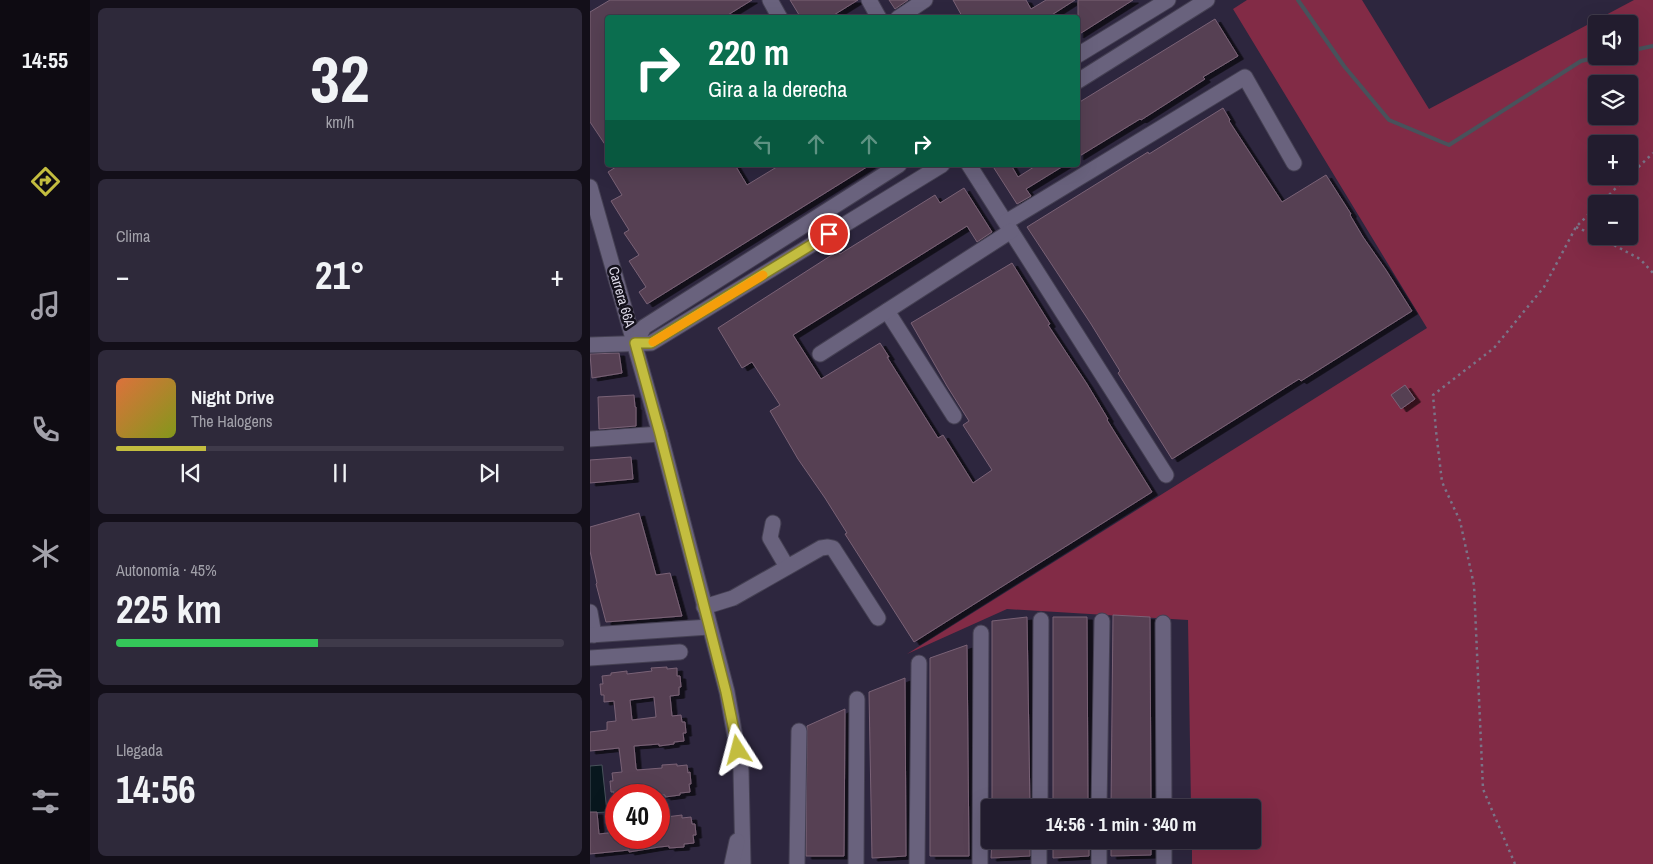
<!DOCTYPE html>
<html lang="es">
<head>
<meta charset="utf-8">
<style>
	:root { --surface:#221c2e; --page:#2e293a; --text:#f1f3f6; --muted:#a2a1aa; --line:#3f3a4a; --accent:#c3bd3f }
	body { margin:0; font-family:"Archivo Narrow",sans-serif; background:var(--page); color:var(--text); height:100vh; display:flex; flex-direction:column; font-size:19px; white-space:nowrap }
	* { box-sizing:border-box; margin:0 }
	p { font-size:16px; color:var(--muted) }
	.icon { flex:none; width:28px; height:28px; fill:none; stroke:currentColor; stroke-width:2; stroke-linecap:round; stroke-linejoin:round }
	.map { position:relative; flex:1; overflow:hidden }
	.drawer { display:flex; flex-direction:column; gap:8px; padding:8px; background:#130f19; width:500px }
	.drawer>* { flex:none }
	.banner { position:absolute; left:15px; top:15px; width:475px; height:152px; border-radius:5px; box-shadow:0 5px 20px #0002,0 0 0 1px var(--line); background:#0b6e4f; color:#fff; overflow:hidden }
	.tools { position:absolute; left:998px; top:15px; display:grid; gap:10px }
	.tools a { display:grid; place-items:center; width:50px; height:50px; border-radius:5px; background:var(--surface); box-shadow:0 5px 20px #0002,0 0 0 1px var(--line); font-size:25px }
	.speed { position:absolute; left:15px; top:784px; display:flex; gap:10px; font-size:25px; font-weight:700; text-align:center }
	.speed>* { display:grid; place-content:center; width:65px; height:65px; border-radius:50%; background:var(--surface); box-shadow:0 5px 20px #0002,0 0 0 1px var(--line); line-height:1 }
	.speed .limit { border:8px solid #d22; background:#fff; color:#111 }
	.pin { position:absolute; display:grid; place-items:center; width:42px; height:42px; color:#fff; margin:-21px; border:2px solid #fff; border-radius:50%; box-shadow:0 1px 5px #0007 }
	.me { position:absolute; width:55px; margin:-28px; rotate:351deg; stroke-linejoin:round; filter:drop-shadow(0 0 4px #0008) }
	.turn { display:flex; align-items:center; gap:18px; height:105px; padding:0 20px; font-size:22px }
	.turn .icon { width:65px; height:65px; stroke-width:2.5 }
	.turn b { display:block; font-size:35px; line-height:42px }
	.lanes { display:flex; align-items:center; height:48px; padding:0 20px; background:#0003; justify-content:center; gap:25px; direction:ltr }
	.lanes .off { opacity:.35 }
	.big { font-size:38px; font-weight:800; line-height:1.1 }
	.drawer .card { flex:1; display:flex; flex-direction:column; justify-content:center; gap:8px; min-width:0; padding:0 18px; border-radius:8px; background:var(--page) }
	.drawer .dial { align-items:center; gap:0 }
	.dial b { font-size:65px; line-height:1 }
	.song { display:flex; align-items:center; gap:15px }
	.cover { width:60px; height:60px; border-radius:8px; background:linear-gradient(135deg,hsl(20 70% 55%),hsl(70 70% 35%)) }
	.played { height:5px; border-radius:2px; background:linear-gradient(90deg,var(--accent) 20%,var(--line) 20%) }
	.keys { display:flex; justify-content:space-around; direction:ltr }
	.heat { display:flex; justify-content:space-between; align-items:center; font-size:28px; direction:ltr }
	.charge { height:8px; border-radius:4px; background:linear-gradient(90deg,#34c759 45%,var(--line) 0) }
	.trip { position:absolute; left:391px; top:799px; width:280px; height:50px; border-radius:5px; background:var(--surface); box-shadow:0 5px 20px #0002,0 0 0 1px var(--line); font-weight:800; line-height:50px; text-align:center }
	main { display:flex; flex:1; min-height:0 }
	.menu { display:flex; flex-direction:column; width:90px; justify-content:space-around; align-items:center; background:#0e0b12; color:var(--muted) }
	.menu .icon { width:35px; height:35px }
	.menu .active { color:var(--accent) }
	.menu b { font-size:22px; color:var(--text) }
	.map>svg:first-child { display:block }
	.green { fill:#822b46; fill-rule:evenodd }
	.water { fill:#08171e; stroke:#48525b }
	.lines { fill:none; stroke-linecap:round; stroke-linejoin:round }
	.stream { stroke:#48525b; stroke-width:4 }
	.building { fill:#564053; stroke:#7a6276; fill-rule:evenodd; filter:url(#shadow) }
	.minor-casing { stroke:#454053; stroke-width:17 }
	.path { stroke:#7a7488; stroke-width:2.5; stroke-dasharray:2.5 4; stroke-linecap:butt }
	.minor { stroke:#69627d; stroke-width:15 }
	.route-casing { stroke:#7f7b29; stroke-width:12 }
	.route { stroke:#c3bd3f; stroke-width:9 }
	.slow { stroke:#f59e0b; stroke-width:9 }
	.labels { text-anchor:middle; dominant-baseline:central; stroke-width:5; stroke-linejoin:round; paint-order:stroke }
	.street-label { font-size:14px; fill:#dedae9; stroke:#14111c }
</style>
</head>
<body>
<main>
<nav class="menu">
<b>14:55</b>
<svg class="icon active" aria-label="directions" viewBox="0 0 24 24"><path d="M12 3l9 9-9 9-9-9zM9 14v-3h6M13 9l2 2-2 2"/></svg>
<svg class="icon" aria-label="music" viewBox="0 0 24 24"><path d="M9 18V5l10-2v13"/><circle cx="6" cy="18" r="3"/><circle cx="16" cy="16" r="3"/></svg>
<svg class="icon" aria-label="phone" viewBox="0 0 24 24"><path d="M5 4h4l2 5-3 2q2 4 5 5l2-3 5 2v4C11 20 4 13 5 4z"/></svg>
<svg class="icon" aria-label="climate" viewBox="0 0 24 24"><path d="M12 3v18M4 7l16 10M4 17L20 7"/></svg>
<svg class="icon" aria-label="car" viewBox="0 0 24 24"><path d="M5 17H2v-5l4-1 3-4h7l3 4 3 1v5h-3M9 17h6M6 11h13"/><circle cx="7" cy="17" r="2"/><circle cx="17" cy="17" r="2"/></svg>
<svg class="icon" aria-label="filters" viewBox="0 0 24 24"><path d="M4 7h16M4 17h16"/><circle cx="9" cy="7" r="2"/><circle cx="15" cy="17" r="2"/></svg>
</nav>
<section class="drawer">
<div class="card dial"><b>32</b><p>km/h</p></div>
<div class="card"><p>Clima</p>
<div class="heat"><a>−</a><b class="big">21°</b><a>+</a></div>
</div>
<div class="card">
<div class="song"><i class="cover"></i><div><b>Night Drive</b><p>The Halogens</p></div></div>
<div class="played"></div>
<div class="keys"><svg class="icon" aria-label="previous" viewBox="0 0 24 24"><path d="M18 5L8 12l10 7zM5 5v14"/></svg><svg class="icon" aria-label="pause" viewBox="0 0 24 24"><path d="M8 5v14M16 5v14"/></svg><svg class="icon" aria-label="next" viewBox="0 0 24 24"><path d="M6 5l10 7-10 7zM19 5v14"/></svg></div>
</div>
<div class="card"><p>Autonomía · 45%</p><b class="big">225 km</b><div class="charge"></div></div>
<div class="card"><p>Llegada</p><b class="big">14:56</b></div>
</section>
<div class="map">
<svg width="1063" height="864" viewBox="0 0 1063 864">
	<defs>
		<filter id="shadow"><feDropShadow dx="5.5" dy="3" stdDeviation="0" flood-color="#0009"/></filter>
	</defs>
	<rect width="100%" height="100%" fill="#2d263e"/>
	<!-- green -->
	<path class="green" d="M657,0H772L839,109L1044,0H1063V864H602V840H662V808L601,807L598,620L417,609L317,654L837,328L643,9ZM1006,24H1039V56H1006ZM1006,84H1039V116H1006ZM1006,144H1039V176H1006ZM1006,204H1039V236H1006Z"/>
	<!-- water -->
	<polygon class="water" points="12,765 17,812 0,813 0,766"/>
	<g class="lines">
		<!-- stream -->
		<g class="stream">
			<polyline points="708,0 754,66 799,120 859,145 991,61 1012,56"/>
			<polyline points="1039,51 1063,46"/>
		</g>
	</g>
	<!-- building -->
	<g class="building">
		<polygon points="20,0 162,0 133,18 18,18 18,149 0,122 0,12"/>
		<polygon points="200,0 268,0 239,18 211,18"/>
		<polygon points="299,0 318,0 305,9"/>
		<polygon points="363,0 436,0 441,9 456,0 485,0 457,18 373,18"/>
		<polygon points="488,0 543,0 488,35"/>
		<polygon points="625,19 648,56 613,77 615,79 551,120 550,119 488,157 488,103"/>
		<polygon points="633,108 640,120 639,121 692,202 736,175 761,214 760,215 773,237 796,270 822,311 711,381 709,379 582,459 528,373 530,371 501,324 437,227 558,152 559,154"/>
		<polygon points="29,165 145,165 157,185 190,165 280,165 57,304 49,292 56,287 39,261 49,255 34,233 39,230 21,201 32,195 18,172"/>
		<polygon points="402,165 421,165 428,177 447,165 475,165 436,189 441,196 427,204"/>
		<polygon points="374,188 402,232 387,242 377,226 203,335 231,379 290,343 299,357 297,357 348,438 353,435 383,483 402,470 373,425 379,421 357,386 321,323 422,263 460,324 458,325 497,384 518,419 517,420 562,492 324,642 255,534 257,533 235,498 208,459 180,411 190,405 162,362 152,368 128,328 248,251 250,254 345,195 350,203"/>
		<polygon points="29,353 32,373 2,378 0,354"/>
		<polygon points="815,385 825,399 811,409 801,395"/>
		<polygon points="44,395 45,407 46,407 46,426 9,429 8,397"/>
		<polygon points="41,457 43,479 0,483 0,460"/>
		<polygon points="49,513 66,575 80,573 92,616 16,622 6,584 7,583 0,551 0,527"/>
		<polygon points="523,615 560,617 561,808 521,808"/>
		<polygon points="437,617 440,808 402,808 402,621"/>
		<polygon points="463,617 497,617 498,808 463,808"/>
		<polygon points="377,645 379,856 340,856 340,658"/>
		<path d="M77,667V669L87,668V676H90L91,687H89V695L80,696L82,716L91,715L92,722H95L96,733H93L94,741L84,742V744L69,746V744L44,746L46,768L47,770L72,768V765L87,764V766L97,765L98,773L100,772L101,784H99L100,792L90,793V795L75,797V795H24V792H21L20,781H23L22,773L32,772L29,748L0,751V732L17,730V722L26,721L24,701L14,702V695H11L10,684H13L12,676L21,675V673L37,671V674L62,671L61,668ZM64,697L66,717L42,720L40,700Z"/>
		<polygon points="315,678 316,856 282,858 279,692"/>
		<polygon points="255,709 254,856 216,856 217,726"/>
		<polygon points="0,812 7,812 9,834 26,832 26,838 69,838 69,820 76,819 76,817 92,815 92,818 101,817 102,824 105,824 106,835 103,835 104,843 94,844 94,847 79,848 79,846 69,847 39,852 39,850 0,854"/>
		<polygon points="402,840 440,840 440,856 401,858"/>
		<polygon points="463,840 499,840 499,856 463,858"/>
		<polygon points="521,840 561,840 561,855 521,856"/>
	</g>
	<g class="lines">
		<defs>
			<g id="minor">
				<polyline points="180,0 190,18"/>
				<polyline points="279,0 289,18"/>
				<polyline points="308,18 335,0"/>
				<polyline points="488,55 578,0"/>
				<polyline points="488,81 617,0"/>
				<polyline points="379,165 576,475"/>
				<polyline points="0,187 70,434 137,692 151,770 153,864"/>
				<polyline points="416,222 655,77 704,163"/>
				<polyline points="297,311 364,416"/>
				<polyline points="45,343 54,327 309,165"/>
				<polyline points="0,345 61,343 352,165"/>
				<polyline points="230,354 421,231"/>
				<polyline points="0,439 70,434"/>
				<polyline points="183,523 180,538 197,567"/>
				<polyline points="114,607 143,598 231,548 238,547 243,548 288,618"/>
				<polyline points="0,612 4,635"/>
				<polyline points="573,623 574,808"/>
				<polyline points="0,635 119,627"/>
				<polyline points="0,658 90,652"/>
				<polyline points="450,808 451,620"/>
				<polyline points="509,808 512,621"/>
				<polyline points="574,840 574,864"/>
				<polyline points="142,864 147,841"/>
				<polyline points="207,864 209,731"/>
				<polyline points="266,864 267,699"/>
				<polyline points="327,864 329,663"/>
				<polyline points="390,864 391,633"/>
				<polyline points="449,864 449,840"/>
				<polyline points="509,864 509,840"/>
			</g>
		</defs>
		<!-- minor casing -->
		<use href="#minor" class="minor-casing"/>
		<!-- path -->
		<g class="path">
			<polyline points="1039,176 1063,153"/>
			<polyline points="1010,204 1038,176"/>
			<polyline points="986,227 1006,236"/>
			<polyline points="1007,236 1050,259 1063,273"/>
			<polyline points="925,864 893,789 884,585 870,521 852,482 846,431 843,395 904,348 954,287 986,227 1006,207"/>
		</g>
		<!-- minor -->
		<use href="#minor" class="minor"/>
	</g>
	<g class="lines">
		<defs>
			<polyline id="route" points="148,750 136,692 70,434 45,343 61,343 239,234"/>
		</defs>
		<!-- route casing -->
		<use href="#route" class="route-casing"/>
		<!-- route -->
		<use href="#route" class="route"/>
		<!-- slow -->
		<polyline class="slow" points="63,342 173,275"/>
	</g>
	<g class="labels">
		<!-- street labels -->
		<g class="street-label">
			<text transform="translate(32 297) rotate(74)">Carrera 66A</text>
		</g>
	</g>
</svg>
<div class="tools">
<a><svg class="icon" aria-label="sound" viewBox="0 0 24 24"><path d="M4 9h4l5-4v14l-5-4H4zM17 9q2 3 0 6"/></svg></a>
<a><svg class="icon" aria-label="layers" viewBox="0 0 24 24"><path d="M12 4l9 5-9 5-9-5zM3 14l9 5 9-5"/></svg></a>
<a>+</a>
<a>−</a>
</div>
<div class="speed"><div class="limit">40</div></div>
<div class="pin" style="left:239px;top:234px;background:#d93025"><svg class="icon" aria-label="arrive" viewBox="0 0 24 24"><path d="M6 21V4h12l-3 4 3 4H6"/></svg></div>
<svg class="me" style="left:148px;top:750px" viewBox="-20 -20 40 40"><path d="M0-17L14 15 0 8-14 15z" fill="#c3bd3f" stroke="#fff" stroke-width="4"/></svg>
<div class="trip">14:56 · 1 min · 340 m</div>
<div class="banner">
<div class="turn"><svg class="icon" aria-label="right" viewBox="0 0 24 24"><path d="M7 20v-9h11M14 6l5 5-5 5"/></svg><div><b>220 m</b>Gira a la derecha</div></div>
<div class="lanes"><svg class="icon off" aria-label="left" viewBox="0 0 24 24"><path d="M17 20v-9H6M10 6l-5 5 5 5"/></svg><svg class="icon off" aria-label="ahead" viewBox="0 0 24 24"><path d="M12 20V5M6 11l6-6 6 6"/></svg><svg class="icon off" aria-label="ahead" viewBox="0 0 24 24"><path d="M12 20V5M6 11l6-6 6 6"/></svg><svg class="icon" aria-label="right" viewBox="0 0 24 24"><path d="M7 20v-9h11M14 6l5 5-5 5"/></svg></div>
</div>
</div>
</main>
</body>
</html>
